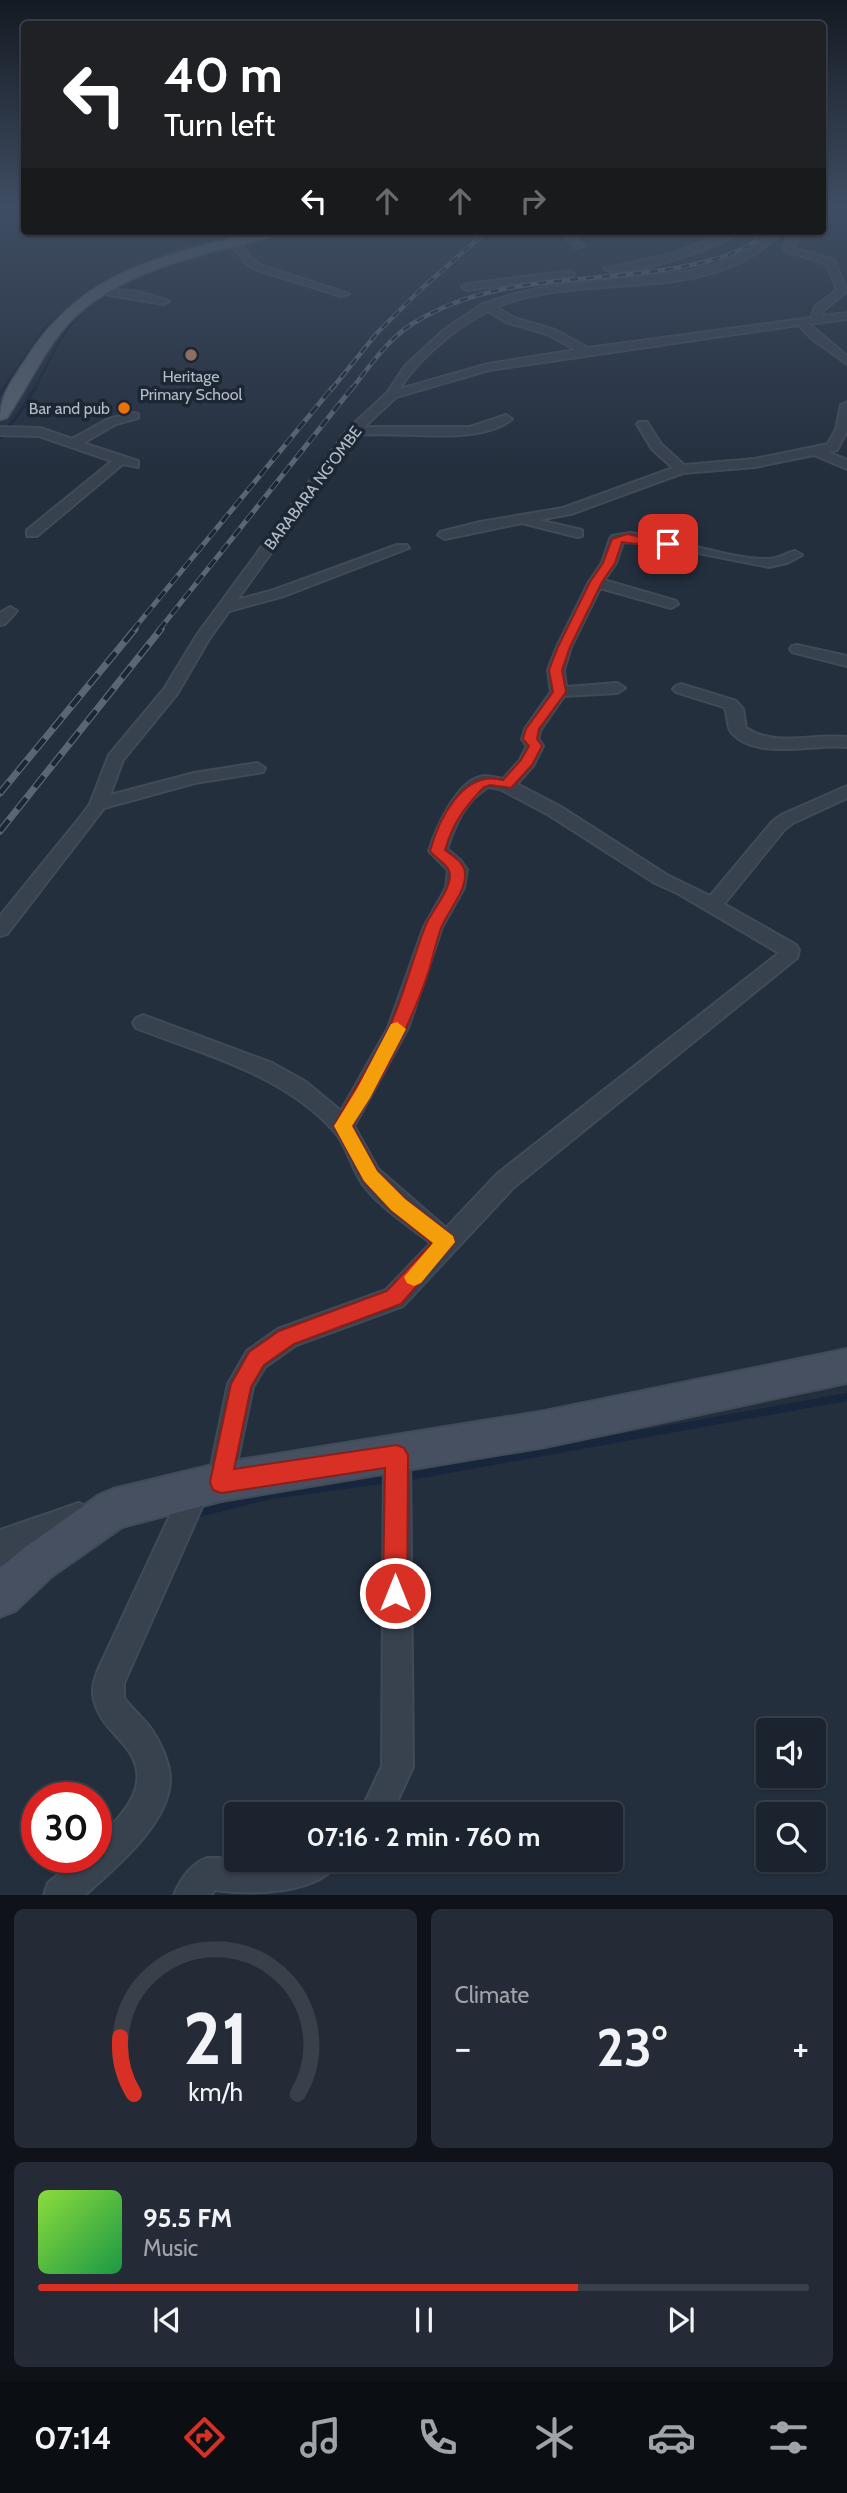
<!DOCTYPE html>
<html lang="en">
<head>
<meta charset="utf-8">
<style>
	:root { --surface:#1b232e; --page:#242b36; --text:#f1f3f6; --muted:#a0a4aa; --line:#39404a; --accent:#d93025 }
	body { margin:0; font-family:Cabin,sans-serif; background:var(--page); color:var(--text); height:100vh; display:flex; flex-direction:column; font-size:26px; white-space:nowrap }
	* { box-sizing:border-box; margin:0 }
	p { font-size:23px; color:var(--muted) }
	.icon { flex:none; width:38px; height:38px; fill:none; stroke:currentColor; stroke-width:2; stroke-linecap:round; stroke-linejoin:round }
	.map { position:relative; height:1895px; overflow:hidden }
	.side { display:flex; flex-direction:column; gap:14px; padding:14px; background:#0f1319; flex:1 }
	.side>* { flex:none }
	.guide { position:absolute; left:21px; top:21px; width:805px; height:214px; border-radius:7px; box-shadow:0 2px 5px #0004,0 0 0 2px var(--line); background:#202124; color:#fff; overflow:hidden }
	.tools { position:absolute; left:756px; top:1718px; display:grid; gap:14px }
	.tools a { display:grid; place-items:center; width:70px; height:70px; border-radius:7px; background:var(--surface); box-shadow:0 2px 5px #0004,0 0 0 2px var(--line); font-size:35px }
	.speed { position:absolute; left:21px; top:1782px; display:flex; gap:14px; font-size:35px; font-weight:700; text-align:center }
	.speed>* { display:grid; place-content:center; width:91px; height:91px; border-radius:50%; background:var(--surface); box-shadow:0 2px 5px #0004,0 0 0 2px var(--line); line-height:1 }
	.speed .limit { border:10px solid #d22; background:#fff; color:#111 }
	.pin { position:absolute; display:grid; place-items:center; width:60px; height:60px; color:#fff; margin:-30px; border-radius:14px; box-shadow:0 4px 10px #0006 }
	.me { position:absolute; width:77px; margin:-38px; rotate:0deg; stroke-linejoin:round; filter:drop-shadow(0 0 5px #0008) }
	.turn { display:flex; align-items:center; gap:24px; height:147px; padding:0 28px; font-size:32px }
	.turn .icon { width:91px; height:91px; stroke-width:2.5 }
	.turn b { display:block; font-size:49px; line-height:60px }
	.lanes { display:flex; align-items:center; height:66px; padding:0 28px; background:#0003; justify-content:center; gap:35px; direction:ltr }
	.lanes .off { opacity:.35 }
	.big { font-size:52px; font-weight:700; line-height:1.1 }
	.side .widget { flex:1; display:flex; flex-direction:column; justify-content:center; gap:10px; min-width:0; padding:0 24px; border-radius:10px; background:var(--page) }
	.side .dial { align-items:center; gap:0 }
	.dial svg { height:182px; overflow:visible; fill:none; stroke:var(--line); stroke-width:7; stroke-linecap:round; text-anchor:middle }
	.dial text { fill:var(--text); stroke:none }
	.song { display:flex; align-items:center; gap:21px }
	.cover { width:84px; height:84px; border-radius:10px; background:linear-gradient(135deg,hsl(90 70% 55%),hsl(140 70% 35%)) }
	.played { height:7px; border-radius:4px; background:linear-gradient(90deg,var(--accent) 70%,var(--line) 70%) }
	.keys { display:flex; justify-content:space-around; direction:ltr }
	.heat { display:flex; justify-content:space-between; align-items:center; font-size:38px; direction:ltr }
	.side .tiles { flex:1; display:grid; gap:14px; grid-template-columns:1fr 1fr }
	.widget:last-child { grid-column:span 2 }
	.trip { position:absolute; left:224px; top:1802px; width:399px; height:70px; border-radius:7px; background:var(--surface); box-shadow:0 2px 5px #0004,0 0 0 2px var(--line); font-weight:700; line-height:70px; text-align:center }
	.dock { display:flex; height:112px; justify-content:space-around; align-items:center; background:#0b0e12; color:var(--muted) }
	.dock .icon { width:49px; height:49px }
	.dock .selected { color:var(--accent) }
	.dock b { font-size:32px; color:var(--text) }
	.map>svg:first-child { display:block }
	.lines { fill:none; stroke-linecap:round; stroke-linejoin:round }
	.stream-far2 { stroke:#17263c; stroke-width:2.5 }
	.stream-far1 { stroke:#17263c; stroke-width:3.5 }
	.stream { stroke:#17263c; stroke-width:8 }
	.minor-casing { stroke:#414a57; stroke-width:4 }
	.tertiary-casing { stroke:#414a57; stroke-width:4 }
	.secondary-casing { stroke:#414a57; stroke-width:4 }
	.primary-casing { stroke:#414a57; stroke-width:3 }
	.minor { fill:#38414e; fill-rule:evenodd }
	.tertiary { fill:#38414e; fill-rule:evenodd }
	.secondary { fill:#465061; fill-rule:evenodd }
	.primary { fill:#56606e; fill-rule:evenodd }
	.rail-far2-casing { stroke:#5a6575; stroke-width:4.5 }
	.rail-far1-casing { stroke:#5a6575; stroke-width:5 }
	.rail-casing { stroke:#5a6575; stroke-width:7 }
	.rail-far2 { stroke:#1d2633; stroke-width:2.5; stroke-dasharray:8; stroke-linecap:butt }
	.rail-far1 { stroke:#1d2633; stroke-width:3.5; stroke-dasharray:10; stroke-linecap:butt }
	.rail { stroke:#1d2633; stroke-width:4.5; stroke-dasharray:14; stroke-linecap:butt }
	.route { fill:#d93025; stroke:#8d1f18; stroke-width:2 }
	.slow { fill:#f59e0b }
	.education-dot { fill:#8d6e63; stroke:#1d2633; stroke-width:2.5 }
	.food-dot { fill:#e8710a; stroke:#1d2633; stroke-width:2.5 }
	.labels { text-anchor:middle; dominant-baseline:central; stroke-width:7; stroke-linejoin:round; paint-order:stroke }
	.far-poi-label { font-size:16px; fill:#b4bcc9; stroke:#1d2633 }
	.far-street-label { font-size:16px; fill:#b4bcc9; stroke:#1d2633 }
</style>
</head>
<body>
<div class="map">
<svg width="847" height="1895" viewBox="0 0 847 1895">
	<rect width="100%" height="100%" fill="#242f3e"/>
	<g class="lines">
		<!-- stream-far2 -->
		<g class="stream-far2">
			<polyline points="230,239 257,231"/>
			<polyline points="3,390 47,325 71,307"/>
			<path d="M34,390C46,368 56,344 71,324C109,276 183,261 239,245"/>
		</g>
		<!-- stream-far1 -->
		<g class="stream-far1">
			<polyline points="0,394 4,388"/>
			<polyline points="0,437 21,411 35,388"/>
		</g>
		<!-- stream -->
		<g class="stream">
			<polyline points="405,1477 847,1397"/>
			<polyline points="195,1514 271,1495 389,1479"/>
		</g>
		<defs>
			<g id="minor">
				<polygon points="559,231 568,231 584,246 576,248"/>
				<path d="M731,231H742C724,245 623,281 604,269L672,254Z"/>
				<path d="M774,231H783C710,309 586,269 496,307L514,318L555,330L588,348L811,318L815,307L837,290L827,264L783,250V245L795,231H804L793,248L834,260L847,291L824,310L822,316L847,313V319L809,324L847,356V364L811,338L799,325L489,370L396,397L364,427H470L506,415L512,419C477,447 400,430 356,435L237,600L274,590L397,545H407L409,548L284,596L229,611L209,639L177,694L123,760L110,795L194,773L257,763L265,768L263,772L195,783L104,808L7,934L0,936V916L82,815L90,804L109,755L164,689L197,635L348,429L387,393L405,366L444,330L483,304L514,294L546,287L691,271L722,263L752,249ZM488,311L506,322L547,334L576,350L488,364L400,389C415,361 459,325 488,311Z"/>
				<polygon points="233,241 239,241 251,258 260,265 349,294 341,296 254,269 245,262 231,243"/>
				<polygon points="569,271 574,274 572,276 467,290 462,287 467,284"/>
				<polygon points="100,288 139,292 169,301 164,304 97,293 97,289"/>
				<polygon points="847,402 847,431 837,450 828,452 847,460 847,469 814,455 755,467 683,473 571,514 538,520 582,530 582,536 577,537 522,523 445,539 438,535 440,532 480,522 563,508 673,468 652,449 637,424 639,422 647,422 661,444 684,465 755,459 828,444 836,429 841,405"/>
				<polygon points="134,413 138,414 138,418 116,424 83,443 138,461 138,467 123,464 37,536 27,536 27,530 112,461 39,436 0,435 0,427 40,428 72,439 108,419"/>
				<path d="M630,533C675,537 728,560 769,559C778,559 786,553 795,551L802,555L787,563L769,567L647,543L623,542L616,563L604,580L676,601L678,604L671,608L600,588L571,647L564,670L566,687L617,683L625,688L617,693L564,696L541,729L538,739L543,746L533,766L517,784L561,807L667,875L710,896L772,822L781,815L847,786V798L793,823L784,830L724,904L796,945L799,950L797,958L513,1188L403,1306L296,1345L265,1367L253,1387L231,1491L221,1495L210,1489L124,1683V1698C133,1711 147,1720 155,1735C162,1747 170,1765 170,1780C169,1824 115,1868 85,1895H44L48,1883L79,1857H96V1841C127,1811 158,1779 120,1740C108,1727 94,1712 93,1693C92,1681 99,1668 104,1657L187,1479L197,1475L208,1481L228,1384L247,1351L278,1329L386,1290L431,1243C408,1225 379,1207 362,1183C351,1167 347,1145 334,1131C283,1074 205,1055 136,1028L133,1023L136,1018L143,1015L272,1063L306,1082L341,1111L388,1028L424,927L446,888L448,870L429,851C436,829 458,777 485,776C491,776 497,778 503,779L520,760L527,746L522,739L525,729L551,692L548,670L557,647L589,582L602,563L610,539L612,536ZM488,787L500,789L549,815L655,883L679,894L779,953L497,1174L446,1228L378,1169L354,1126L408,1028L442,927L464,888L467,870L460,860L447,849C455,824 465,801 488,787Z"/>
				<polygon points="10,607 17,611 5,624 0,625 0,613"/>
				<polygon points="797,645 847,656 847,666 792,652 790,649 792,646"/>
				<path d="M681,684L736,701L743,709L746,728C776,748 813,733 847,737V747C815,743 757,761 732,733C726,727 729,715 724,707L676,692L673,689L676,686Z"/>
				<polygon points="397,1442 406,1446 410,1455 413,1767 391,1815 359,1815 382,1766 384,1455 388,1446"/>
				<path d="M207,1858H220L252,1873L269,1871L292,1860H339C322,1895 250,1895 215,1890L211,1895H174C181,1878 191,1864 207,1858Z"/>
			</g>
			<polygon id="tertiary" points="79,1503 91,1508 96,1520 91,1532 0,1566 0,1530"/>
			<polygon id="secondary" points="847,1349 847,1383 545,1447 221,1501 122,1527 52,1576 15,1611 0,1617 0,1568 24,1548 99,1495 113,1489 221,1463 545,1411"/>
			<path id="primary" d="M260,231H284L282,234C206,255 114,268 61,332C40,359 26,390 7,418L0,420C0,395 11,382 24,362C82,268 162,257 260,231Z"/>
		</defs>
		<!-- minor casing -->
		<use href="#minor" class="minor-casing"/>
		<!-- tertiary casing -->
		<use href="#tertiary" class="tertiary-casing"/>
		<!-- secondary casing -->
		<use href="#secondary" class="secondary-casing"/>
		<!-- primary casing -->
		<use href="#primary" class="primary-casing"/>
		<!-- minor -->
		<use href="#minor" class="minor"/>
		<!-- tertiary -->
		<use href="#tertiary" class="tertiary"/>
		<!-- secondary -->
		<use href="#secondary" class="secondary"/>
		<!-- primary -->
		<use href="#primary" class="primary"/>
		<defs>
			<g id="rail-far2">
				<polyline points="331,390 377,333 420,290 487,231"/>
				<path d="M351,390C369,367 387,340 412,324C492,273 591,284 681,267C712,261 744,254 768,231"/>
			</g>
			<g id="rail-far1">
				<polyline points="133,630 332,388"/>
				<polyline points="159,630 352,388"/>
			</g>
			<g id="rail">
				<polyline points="0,793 135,629"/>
				<polyline points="0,831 161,629"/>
			</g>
		</defs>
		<!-- rail-far2 casing -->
		<use href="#rail-far2" class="rail-far2-casing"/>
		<!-- rail-far1 casing -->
		<use href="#rail-far1" class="rail-far1-casing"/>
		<!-- rail casing -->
		<use href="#rail" class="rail-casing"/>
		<!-- rail-far2 -->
		<use href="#rail-far2" class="rail-far2"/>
		<!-- rail-far1 -->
		<use href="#rail-far1" class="rail-far1"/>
		<!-- rail -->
		<use href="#rail" class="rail"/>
	</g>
	<!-- sky -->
	<linearGradient id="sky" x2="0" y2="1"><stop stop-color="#141a22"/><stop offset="0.44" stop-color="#3f4d63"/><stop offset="1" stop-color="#3f4d63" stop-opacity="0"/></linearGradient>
	<rect width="847" height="470" fill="url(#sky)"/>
	<!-- route -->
	<path class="route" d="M627,534L674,544L668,548L622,542L615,563L602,582L570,647L562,670L566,692L539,729L537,739L542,746L532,765L511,788L490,785L484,787C465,807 453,822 445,850C453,856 465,863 465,874C466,892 447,912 441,928C436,942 433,956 429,970C411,1025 383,1077 352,1126L377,1171L405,1199L453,1236L455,1242L401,1304L294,1344L264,1365L251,1387L234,1469L397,1445L404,1448L408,1455L407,1593L403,1602L395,1605L387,1602L383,1593L385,1468L221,1493L213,1490L210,1482L231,1384L249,1352L279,1331L387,1291L432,1243L391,1210L364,1181L334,1126C351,1093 373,1062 389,1028C404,995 412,961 425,927C431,911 450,892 450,875C450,865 436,859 430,851C439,819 463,769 503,780L521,760L529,746L523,739L526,729L553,692L549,670L558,647L590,582L603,563L612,539Z"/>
	<!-- slow -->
	<polygon class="slow" points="397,1022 406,1029 370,1098 352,1126 377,1171 405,1199 453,1236 455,1242 421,1283 414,1286 407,1283 404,1277 433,1243 391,1210 364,1181 334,1126 357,1089 391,1024"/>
	<!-- markers -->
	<circle class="education-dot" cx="191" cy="355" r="7"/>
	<circle class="food-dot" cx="124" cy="408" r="7"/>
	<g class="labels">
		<!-- far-poi labels -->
		<g class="far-poi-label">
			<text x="191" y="376">Heritage<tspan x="191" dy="18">Primary School</tspan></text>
			<text x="110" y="408" text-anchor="end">Bar and pub</text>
		</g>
		<!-- far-street labels -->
		<g class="far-street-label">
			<text transform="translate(313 488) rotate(-53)">BARABARA NG'OMBE</text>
		</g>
	</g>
</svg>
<div class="tools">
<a><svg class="icon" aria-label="sound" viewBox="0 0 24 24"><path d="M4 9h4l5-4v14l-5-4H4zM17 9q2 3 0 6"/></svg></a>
<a><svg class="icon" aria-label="search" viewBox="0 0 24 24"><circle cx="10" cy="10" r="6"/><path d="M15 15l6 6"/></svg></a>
</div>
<div class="speed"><div class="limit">30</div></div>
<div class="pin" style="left:668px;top:544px;background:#d93025"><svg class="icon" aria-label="arrive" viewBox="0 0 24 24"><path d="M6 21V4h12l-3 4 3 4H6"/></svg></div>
<svg class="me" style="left:395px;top:1593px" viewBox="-20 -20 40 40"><circle r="17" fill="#d93025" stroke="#fff" stroke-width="3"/><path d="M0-11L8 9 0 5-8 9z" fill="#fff"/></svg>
<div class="trip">07:16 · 2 min · 760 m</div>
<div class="guide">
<div class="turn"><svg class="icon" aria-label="left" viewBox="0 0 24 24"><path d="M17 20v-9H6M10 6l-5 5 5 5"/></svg><div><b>40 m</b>Turn left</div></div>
<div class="lanes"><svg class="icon" aria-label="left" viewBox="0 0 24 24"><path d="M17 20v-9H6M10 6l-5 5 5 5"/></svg><svg class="icon off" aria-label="ahead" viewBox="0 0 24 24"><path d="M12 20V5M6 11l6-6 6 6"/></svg><svg class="icon off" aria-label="ahead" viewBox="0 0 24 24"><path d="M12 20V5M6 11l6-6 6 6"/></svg><svg class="icon off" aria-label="right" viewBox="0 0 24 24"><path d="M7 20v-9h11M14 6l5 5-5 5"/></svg></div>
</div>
</div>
<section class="side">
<div class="tiles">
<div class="widget dial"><svg viewBox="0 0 100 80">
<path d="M14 69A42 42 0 1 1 86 69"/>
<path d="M14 69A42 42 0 0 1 8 44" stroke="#d93025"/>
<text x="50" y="56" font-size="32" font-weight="700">21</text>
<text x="50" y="72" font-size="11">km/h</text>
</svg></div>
<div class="widget"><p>Climate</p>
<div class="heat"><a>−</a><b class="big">23°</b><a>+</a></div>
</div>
<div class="widget">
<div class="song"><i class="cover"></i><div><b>95.5 FM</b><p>Music</p></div></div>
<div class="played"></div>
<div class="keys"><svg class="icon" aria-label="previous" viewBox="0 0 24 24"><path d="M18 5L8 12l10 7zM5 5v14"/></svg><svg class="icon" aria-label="pause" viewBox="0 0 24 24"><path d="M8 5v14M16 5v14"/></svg><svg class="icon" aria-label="next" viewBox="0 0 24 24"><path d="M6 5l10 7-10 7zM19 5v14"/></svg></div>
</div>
</div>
</section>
<nav class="dock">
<b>07:14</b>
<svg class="icon selected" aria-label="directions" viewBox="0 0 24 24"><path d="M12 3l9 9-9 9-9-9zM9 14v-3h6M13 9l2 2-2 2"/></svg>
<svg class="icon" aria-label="music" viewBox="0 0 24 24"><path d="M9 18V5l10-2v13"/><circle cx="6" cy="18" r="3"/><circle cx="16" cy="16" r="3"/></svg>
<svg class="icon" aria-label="phone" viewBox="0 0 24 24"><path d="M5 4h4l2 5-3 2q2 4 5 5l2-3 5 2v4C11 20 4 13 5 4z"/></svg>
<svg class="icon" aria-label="climate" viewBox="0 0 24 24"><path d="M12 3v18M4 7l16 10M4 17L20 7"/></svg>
<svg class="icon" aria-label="car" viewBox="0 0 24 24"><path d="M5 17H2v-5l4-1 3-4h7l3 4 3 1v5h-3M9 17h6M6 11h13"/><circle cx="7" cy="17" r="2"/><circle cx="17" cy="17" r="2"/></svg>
<svg class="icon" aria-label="filters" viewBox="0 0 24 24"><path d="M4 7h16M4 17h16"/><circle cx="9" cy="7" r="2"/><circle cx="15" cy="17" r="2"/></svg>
</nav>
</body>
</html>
